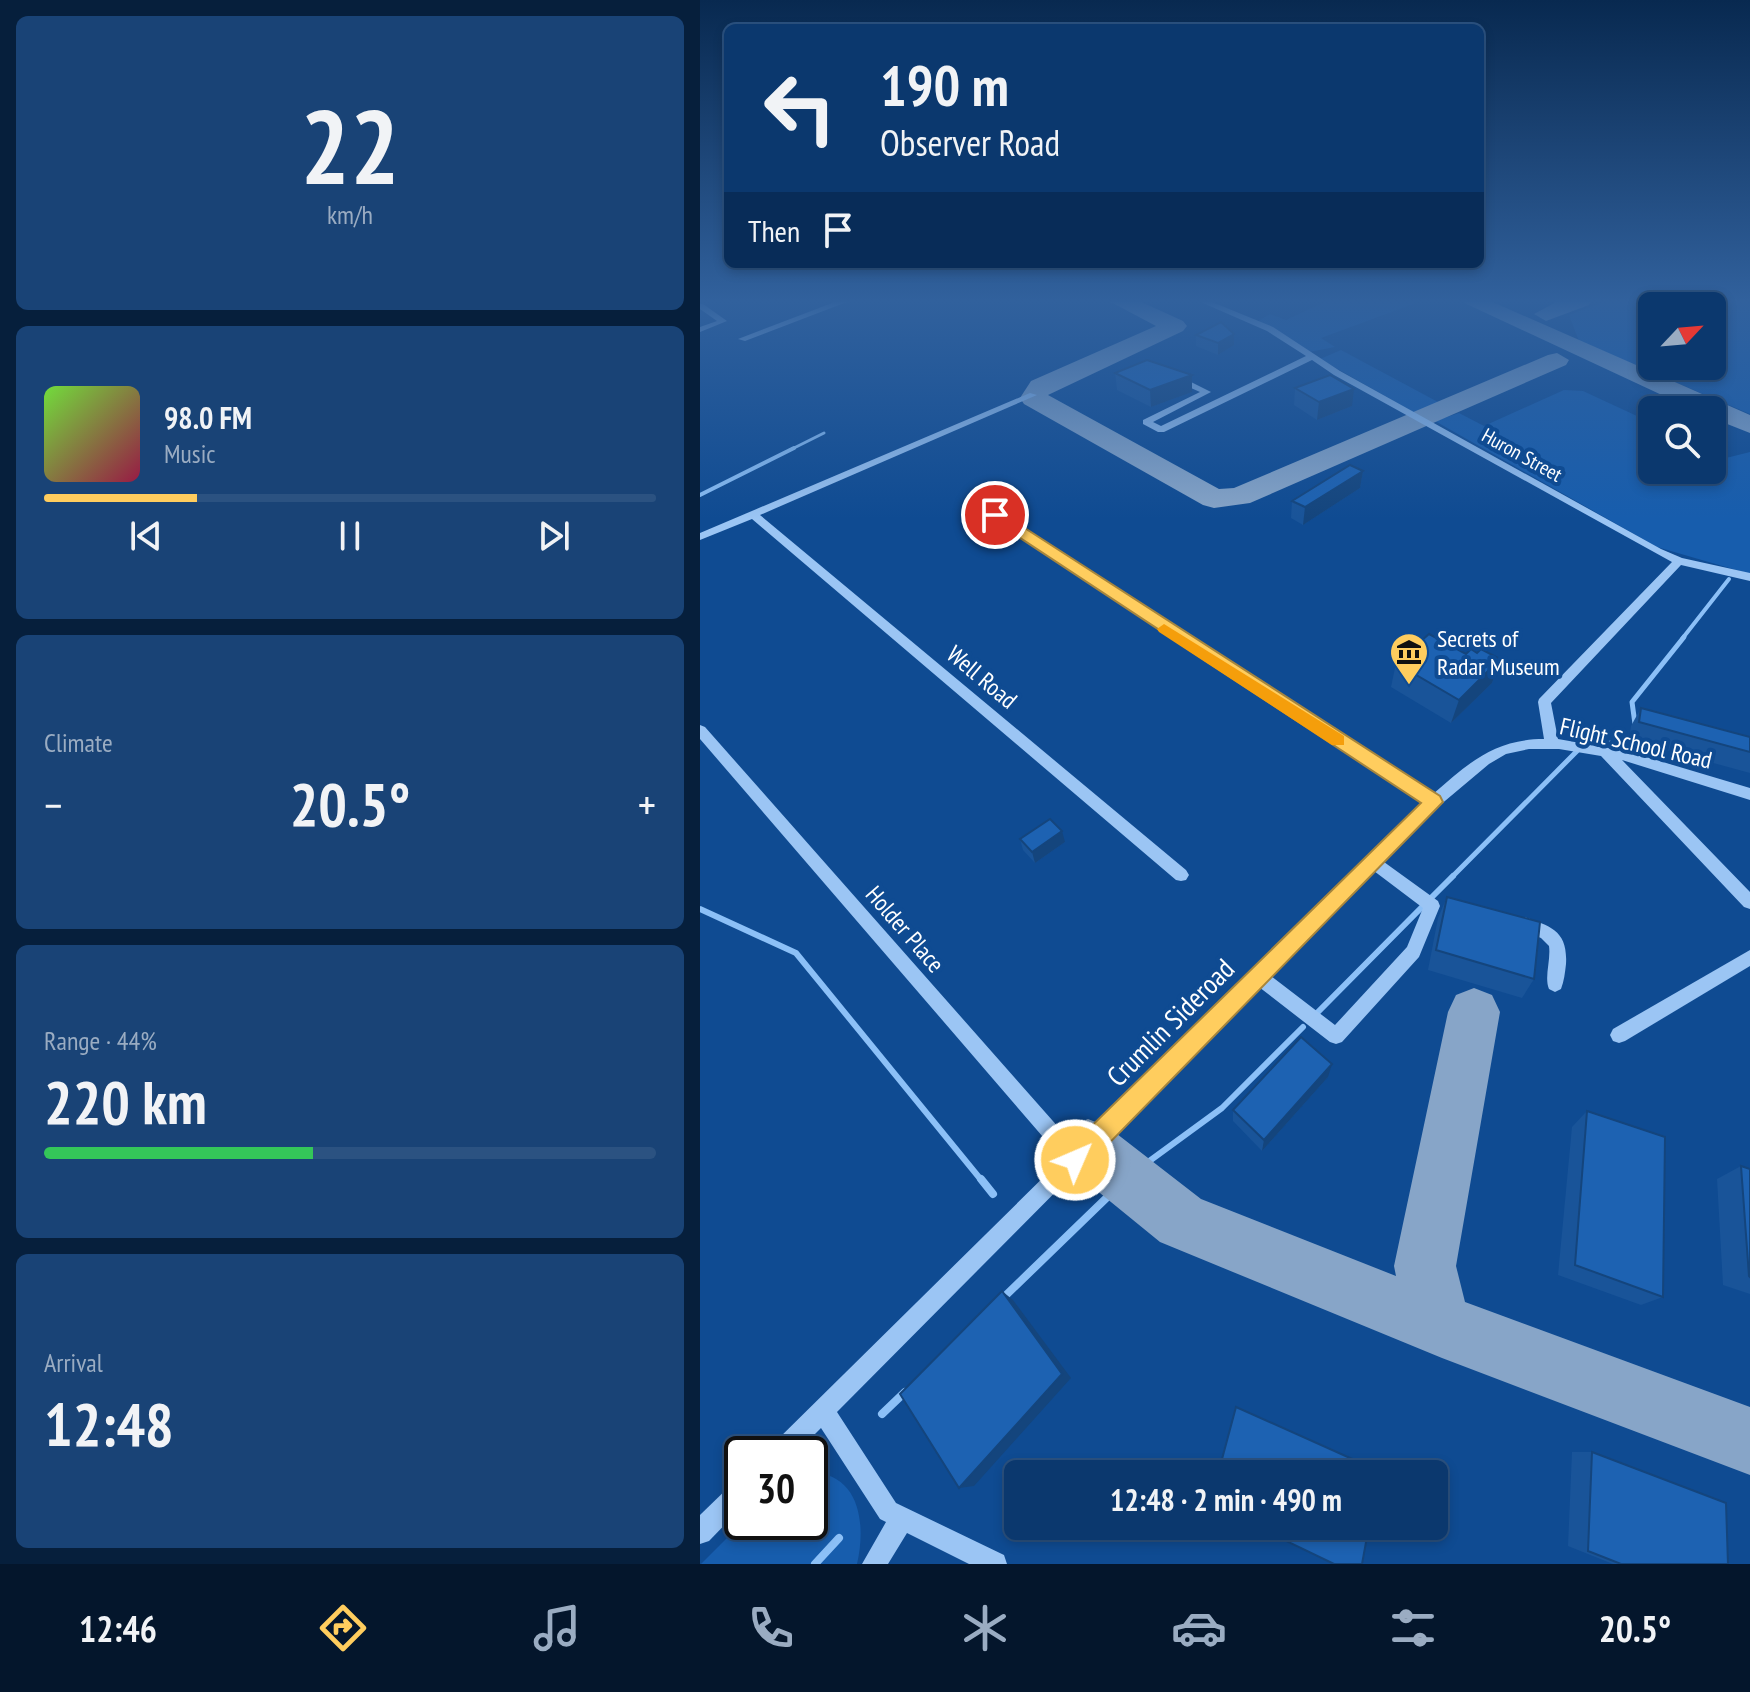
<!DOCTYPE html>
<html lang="en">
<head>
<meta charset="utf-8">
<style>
	:root { --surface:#0b386e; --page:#194376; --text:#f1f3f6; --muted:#9aacc2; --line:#2b5281; --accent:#ffcd5e }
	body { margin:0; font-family:"PT Sans Narrow",sans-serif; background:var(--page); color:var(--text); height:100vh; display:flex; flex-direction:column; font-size:30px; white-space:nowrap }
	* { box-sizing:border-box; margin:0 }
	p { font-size:26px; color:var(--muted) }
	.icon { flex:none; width:44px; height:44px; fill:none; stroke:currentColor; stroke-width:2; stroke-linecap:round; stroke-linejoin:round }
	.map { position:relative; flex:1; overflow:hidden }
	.sheet { display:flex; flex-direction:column; gap:16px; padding:16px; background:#061f3c; width:700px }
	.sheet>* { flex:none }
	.top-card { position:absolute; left:24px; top:24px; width:760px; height:244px; border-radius:12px; box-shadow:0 4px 12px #0003,0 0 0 2px var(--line); background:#0b386e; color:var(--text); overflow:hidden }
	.needle { width:52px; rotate:64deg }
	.fabs { position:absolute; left:938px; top:292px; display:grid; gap:16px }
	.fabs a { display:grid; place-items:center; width:88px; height:88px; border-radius:12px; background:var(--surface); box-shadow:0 4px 12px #0003,0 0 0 2px var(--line); font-size:40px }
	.speed { position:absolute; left:24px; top:1436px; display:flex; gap:16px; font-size:40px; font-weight:700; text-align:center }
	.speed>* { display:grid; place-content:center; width:104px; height:104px; border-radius:50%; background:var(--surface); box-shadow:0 4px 12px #0003,0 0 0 2px var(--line); line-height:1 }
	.speed .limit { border:4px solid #111; border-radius:12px; background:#fff; color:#111 }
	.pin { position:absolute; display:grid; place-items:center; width:68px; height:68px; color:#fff; margin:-34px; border:4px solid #fff; border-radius:50%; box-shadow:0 2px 8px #0007 }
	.me { position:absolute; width:88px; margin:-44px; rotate:45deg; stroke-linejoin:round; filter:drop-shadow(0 0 6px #0008) }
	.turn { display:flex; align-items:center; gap:28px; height:168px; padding:0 24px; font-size:36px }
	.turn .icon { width:104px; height:104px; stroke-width:2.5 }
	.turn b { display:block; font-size:56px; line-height:68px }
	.then { display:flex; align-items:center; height:76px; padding:0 24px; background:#0003; gap:16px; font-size:30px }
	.big { font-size:60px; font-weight:800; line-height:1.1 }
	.sheet .tile { flex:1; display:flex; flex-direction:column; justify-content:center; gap:12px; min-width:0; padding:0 28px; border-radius:12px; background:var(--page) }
	.sheet .dial { align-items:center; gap:0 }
	.dial b { font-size:104px; line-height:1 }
	.song { display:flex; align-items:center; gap:24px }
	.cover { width:96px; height:96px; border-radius:12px; background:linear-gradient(135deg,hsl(100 70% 55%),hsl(340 70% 35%)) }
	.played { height:8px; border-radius:4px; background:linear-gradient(90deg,var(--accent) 25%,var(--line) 25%) }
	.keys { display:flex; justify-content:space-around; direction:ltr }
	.heat { display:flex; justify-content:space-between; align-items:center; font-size:44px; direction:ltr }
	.charge { height:12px; border-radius:6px; background:linear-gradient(90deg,#34c759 44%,var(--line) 0) }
	.trip { position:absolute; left:304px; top:1460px; width:444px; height:80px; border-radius:12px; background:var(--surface); box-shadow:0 4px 12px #0003,0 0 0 2px var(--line); font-weight:800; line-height:80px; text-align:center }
	.tab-bar { display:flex; height:128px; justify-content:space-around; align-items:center; background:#04162c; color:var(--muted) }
	.tab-bar .icon { width:56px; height:56px }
	.tab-bar .current { color:var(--accent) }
	.tab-bar b { font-size:36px; color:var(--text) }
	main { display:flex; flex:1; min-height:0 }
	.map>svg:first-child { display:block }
	.green { fill:#175dad; fill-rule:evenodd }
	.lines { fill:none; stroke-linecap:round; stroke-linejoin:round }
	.stream-far4 { stroke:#8cc0f7; stroke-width:3 }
	.stream-far3 { stroke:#8cc0f7; stroke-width:4 }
	.stream-far2 { stroke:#8cc0f7; stroke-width:5 }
	.stream-far1 { stroke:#8cc0f7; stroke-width:6 }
	.stream { stroke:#8cc0f7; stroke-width:8 }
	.taxiway { fill:#87a5c8; fill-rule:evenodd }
	.minor { fill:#9bc5f4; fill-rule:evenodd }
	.wall { fill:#195499 }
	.shaded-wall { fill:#14457d }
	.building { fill:#1d62b2; stroke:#14457d; stroke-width:2 }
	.route { fill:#ffcd5e; stroke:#a6853d; stroke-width:2 }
	.slow { fill:#f59e0b }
	.labels { text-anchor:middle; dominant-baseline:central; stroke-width:8; stroke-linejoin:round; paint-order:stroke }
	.far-street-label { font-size:20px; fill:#fff; stroke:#0f4b92 }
	.poi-label { font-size:24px; fill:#fff; stroke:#0f4b92; text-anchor:start }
	.street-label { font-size:24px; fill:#fff; stroke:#0f4b92 }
	.near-street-label { font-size:28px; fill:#fff; stroke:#0f4b92 }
</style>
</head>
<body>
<main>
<section class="sheet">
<div class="tile dial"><b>22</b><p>km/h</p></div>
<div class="tile">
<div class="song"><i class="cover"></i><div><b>98.0 FM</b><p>Music</p></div></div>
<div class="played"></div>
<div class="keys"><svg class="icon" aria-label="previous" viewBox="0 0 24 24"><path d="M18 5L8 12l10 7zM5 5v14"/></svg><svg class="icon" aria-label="pause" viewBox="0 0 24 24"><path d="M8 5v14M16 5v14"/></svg><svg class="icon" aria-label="next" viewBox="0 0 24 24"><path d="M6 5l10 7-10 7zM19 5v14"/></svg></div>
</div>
<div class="tile"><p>Climate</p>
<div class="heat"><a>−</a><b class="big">20.5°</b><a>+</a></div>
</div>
<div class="tile"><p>Range · 44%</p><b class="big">220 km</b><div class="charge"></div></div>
<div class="tile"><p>Arrival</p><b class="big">12:48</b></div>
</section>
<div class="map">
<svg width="1050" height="1564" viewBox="0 0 1050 1564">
	<rect width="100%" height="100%" fill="#0f4b92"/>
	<!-- green -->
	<g class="green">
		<polygon points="629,300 724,300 621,338 635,347 609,352 558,321 570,314 586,320"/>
		<path d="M909,300H1050V414L879,341L869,315ZM1012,306V366H952V306Z"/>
		<polygon points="641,350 738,402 738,403 715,413 620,359"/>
		<polygon points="864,390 883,391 952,423 952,470 1012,470 1012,452 1026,458 1050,452 1050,574 957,547 735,421 759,413 784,426"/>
		<path d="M110,1472C161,1474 166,1525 157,1564H1L43,1522H110Z"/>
	</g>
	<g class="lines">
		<!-- stream-far4 -->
		<polyline class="stream-far4" points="90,450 124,433"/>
		<!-- stream-far3 -->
		<g class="stream-far3">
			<polyline points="0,495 94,448"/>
			<polyline points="982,639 1029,579"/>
		</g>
		<!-- stream-far2 -->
		<g class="stream-far2">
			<polyline points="935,724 932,702 984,637"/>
			<polyline points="906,744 933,739"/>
			<polyline points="751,878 878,750"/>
		</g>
		<!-- stream-far1 -->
		<g class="stream-far1">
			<polyline points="732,897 753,876"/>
			<polyline points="0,909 96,953 282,1181"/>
			<polyline points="617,1013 721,908"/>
			<polyline points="433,1173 522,1108 603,1027"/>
		</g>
		<!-- stream -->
		<g class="stream">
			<polyline points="281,1179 293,1194"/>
			<polyline points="302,1299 425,1180"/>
			<polyline points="182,1414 205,1392"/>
			<polyline points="115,1564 139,1538"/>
		</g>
		<!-- taxiway -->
		<g class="taxiway">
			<polygon points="407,300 437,300 483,321 487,326 483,331 348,395 519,489 534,488 848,355 857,353 869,360 866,365 550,503 514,508 503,505 324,404 320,398 331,381 456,326"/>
			<polygon points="758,300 788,300 1050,415 1050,433 1012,418 1012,410 994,410"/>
			<polygon points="860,300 892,300 889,305 846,321 834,314"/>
			<polygon points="774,988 792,995 800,1012 756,1266 765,1302 1050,1407 1050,1475 742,1358 460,1242 368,1167 360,1147 368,1127 388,1119 408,1127 501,1199 696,1276 694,1266 748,1012 756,995"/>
		</g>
		<!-- minor -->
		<g class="minor">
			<polygon points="140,300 152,300 45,341 38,339"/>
			<path d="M496,300H507L573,327L640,371L961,549L982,558L1050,573V581L981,565L851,703L858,739L926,751L1050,788V800L922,760L1050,892V909L1044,907L901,756L859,749H829L806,754L789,764L739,806L684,862L738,901L740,906L719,957L642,1042L636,1044L630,1042L559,987L137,1412L196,1503L304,1555L307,1564H269L207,1533L188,1564H162L186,1522L180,1519L121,1428L95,1454H67L71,1446L362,1159L0,739V725L5,727L375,1146L724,803L291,517V513H299L733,794C769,763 794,739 844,739L838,702L839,699L972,562L634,375L612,360L464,432H458L443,424V420L500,392L473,380V376H479L511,392L453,422L461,426L606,356L567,331ZM674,871L723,908L707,947L635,1025L571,976Z"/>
			<polygon points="0,304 3,304 27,321 0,332 0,327 17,321 0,309"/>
			<polygon points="330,393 337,395 60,515 486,870 489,875 486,880 481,881 476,880 52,519 0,540 0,533"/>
			<path d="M824,917C851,926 868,931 866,964C865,973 864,981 861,989L855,992L849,989C844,977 851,960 849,946L841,938L818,929L816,924L818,919Z"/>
			<polygon points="1050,950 1050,966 925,1041 919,1043 913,1041 910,1035 913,1029"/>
			<polygon points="42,1478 42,1507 9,1541 0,1544 0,1515 34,1482"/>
		</g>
	</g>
	<!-- wall -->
	<g class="wall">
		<polygon points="534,334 534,345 518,355 496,346 496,335"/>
		<polygon points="415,373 492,392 451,407 417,390"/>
		<polygon points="595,388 652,406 617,420 594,405"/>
		<polygon points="663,471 660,488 603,525 591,518 592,501"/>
		<polygon points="777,653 800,659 792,683 751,723 691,687 696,663"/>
		<polygon points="941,708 1050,737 1050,773 929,740 931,726"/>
		<polygon points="320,839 365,842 335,863 323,850"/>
		<polygon points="747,897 834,979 822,998 728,970 738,918"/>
		<polygon points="628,1077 562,1151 533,1121 533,1110"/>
		<polygon points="887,1111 963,1297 941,1305 858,1275 872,1127"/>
		<polygon points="1041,1166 1050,1169 1050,1294 1023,1285 1017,1179"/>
		<polygon points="872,1452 892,1452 1028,1564 913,1564 868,1546"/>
	</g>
	<!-- shaded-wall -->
	<g class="shaded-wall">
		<polygon points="534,334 534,345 518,355 518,343"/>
		<polygon points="492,375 492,392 451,407 450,390"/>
		<polygon points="654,389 652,406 617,420 619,402"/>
		<polygon points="663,471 660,488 603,525 605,507"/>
		<polygon points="800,659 792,683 751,723 759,700"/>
		<polygon points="362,831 365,842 335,863 332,852"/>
		<polygon points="632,1064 628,1077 562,1151 564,1140"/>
		<polygon points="302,1291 313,1300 371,1378 274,1486 259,1488"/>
	</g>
	<!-- building -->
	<g class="building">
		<polygon points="521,322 534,334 518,343 496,335"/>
		<polygon points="447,360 492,375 450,390 415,373"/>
		<polygon points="630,375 654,389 619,402 595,388"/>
		<polygon points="650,465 663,471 605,507 592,501"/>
		<polygon points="729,634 766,654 771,649 777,653 781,649 800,659 759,700 696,663"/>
		<polygon points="941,708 1050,737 1050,752 939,722"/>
		<polygon points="350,819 362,831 332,852 320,839"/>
		<polygon points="747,897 840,922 834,979 736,950"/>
		<polygon points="601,1037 632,1064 564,1140 533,1110"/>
		<polygon points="887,1111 965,1137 963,1297 875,1265"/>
		<polygon points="1041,1166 1050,1169 1050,1277 1049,1276"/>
		<polygon points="302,1291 362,1374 259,1488 200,1394"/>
		<polygon points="536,1407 679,1471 679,1474 518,1474"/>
		<polygon points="892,1452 1026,1503 1028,1564 921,1564 888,1551"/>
		<polygon points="555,1526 669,1526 662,1564 634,1564"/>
	</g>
	<!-- sky -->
	<linearGradient id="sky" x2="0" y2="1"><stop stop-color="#082950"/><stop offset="0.58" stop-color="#31619d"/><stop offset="1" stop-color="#31619d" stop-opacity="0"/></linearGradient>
	<rect width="1050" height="519" fill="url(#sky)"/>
	<!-- route -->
	<polygon class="route" points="290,512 300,512 740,796 743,802 384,1169 375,1172 366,1169 362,1160 366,1151 721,803 290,518"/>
	<!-- slow -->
	<polygon class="slow" points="464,624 644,736 644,745 632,745 459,632 457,629"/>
	<!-- icons -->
	<defs>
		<symbol id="museum-pin" viewBox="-11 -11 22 30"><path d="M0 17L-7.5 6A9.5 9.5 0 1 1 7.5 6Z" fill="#ffcd5e" stroke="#0f4b92"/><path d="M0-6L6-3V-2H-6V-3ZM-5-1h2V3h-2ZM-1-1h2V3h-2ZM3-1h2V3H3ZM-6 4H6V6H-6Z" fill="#111"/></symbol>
	</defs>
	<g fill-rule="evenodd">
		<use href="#museum-pin" x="687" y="630" width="44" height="60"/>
	</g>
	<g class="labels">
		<!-- far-street labels -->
		<g class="far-street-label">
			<text transform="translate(822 455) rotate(29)">Huron Street</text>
		</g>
		<!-- poi labels -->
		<g class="poi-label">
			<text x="737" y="638">Secrets of<tspan x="737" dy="28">Radar Museum</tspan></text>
		</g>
		<!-- street labels -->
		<g class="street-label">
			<text transform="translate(282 677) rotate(40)">Well Road</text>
			<text transform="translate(936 743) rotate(13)">Flight School Road</text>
			<text transform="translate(205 929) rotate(49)">Holder Place</text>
		</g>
		<!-- near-street labels -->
		<g class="near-street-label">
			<text transform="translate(470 1022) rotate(-45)">Crumlin Sideroad</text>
		</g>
	</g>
</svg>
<div class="fabs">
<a><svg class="needle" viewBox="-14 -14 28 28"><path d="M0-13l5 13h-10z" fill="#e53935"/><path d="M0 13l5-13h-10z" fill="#9aacc2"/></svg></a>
<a><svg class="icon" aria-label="search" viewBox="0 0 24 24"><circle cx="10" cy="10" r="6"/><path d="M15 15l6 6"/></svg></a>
</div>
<div class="speed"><div class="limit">30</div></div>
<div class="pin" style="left:295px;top:515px;background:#d93025"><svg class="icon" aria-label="arrive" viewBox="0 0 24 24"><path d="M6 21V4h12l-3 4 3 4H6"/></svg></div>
<svg class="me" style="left:375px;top:1160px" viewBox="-20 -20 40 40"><circle r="17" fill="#ffcd5e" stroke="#fff" stroke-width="3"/><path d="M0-11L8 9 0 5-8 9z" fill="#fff"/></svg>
<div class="trip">12:48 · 2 min · 490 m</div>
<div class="top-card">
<div class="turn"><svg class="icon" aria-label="left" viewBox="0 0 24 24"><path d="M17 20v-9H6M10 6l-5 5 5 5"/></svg><div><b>190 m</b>Observer Road</div></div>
<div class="then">Then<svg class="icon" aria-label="arrive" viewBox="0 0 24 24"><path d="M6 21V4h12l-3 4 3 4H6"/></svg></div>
</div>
</div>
</main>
<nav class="tab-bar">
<b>12:46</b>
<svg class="icon current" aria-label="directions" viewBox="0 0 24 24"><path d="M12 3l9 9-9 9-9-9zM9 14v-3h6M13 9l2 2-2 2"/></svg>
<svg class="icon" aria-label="music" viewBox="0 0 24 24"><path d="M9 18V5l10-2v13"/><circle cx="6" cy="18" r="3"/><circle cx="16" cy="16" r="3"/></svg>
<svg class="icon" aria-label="phone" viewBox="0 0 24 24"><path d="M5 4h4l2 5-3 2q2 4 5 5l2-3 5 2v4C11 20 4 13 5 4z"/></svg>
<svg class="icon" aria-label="climate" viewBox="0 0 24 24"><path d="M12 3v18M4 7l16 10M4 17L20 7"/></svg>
<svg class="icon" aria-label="car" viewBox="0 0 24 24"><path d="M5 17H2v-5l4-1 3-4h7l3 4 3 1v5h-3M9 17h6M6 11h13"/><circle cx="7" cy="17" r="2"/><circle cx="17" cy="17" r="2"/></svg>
<svg class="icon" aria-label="filters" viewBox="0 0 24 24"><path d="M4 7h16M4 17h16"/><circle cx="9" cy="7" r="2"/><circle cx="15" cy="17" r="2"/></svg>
<b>20.5°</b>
</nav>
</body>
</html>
